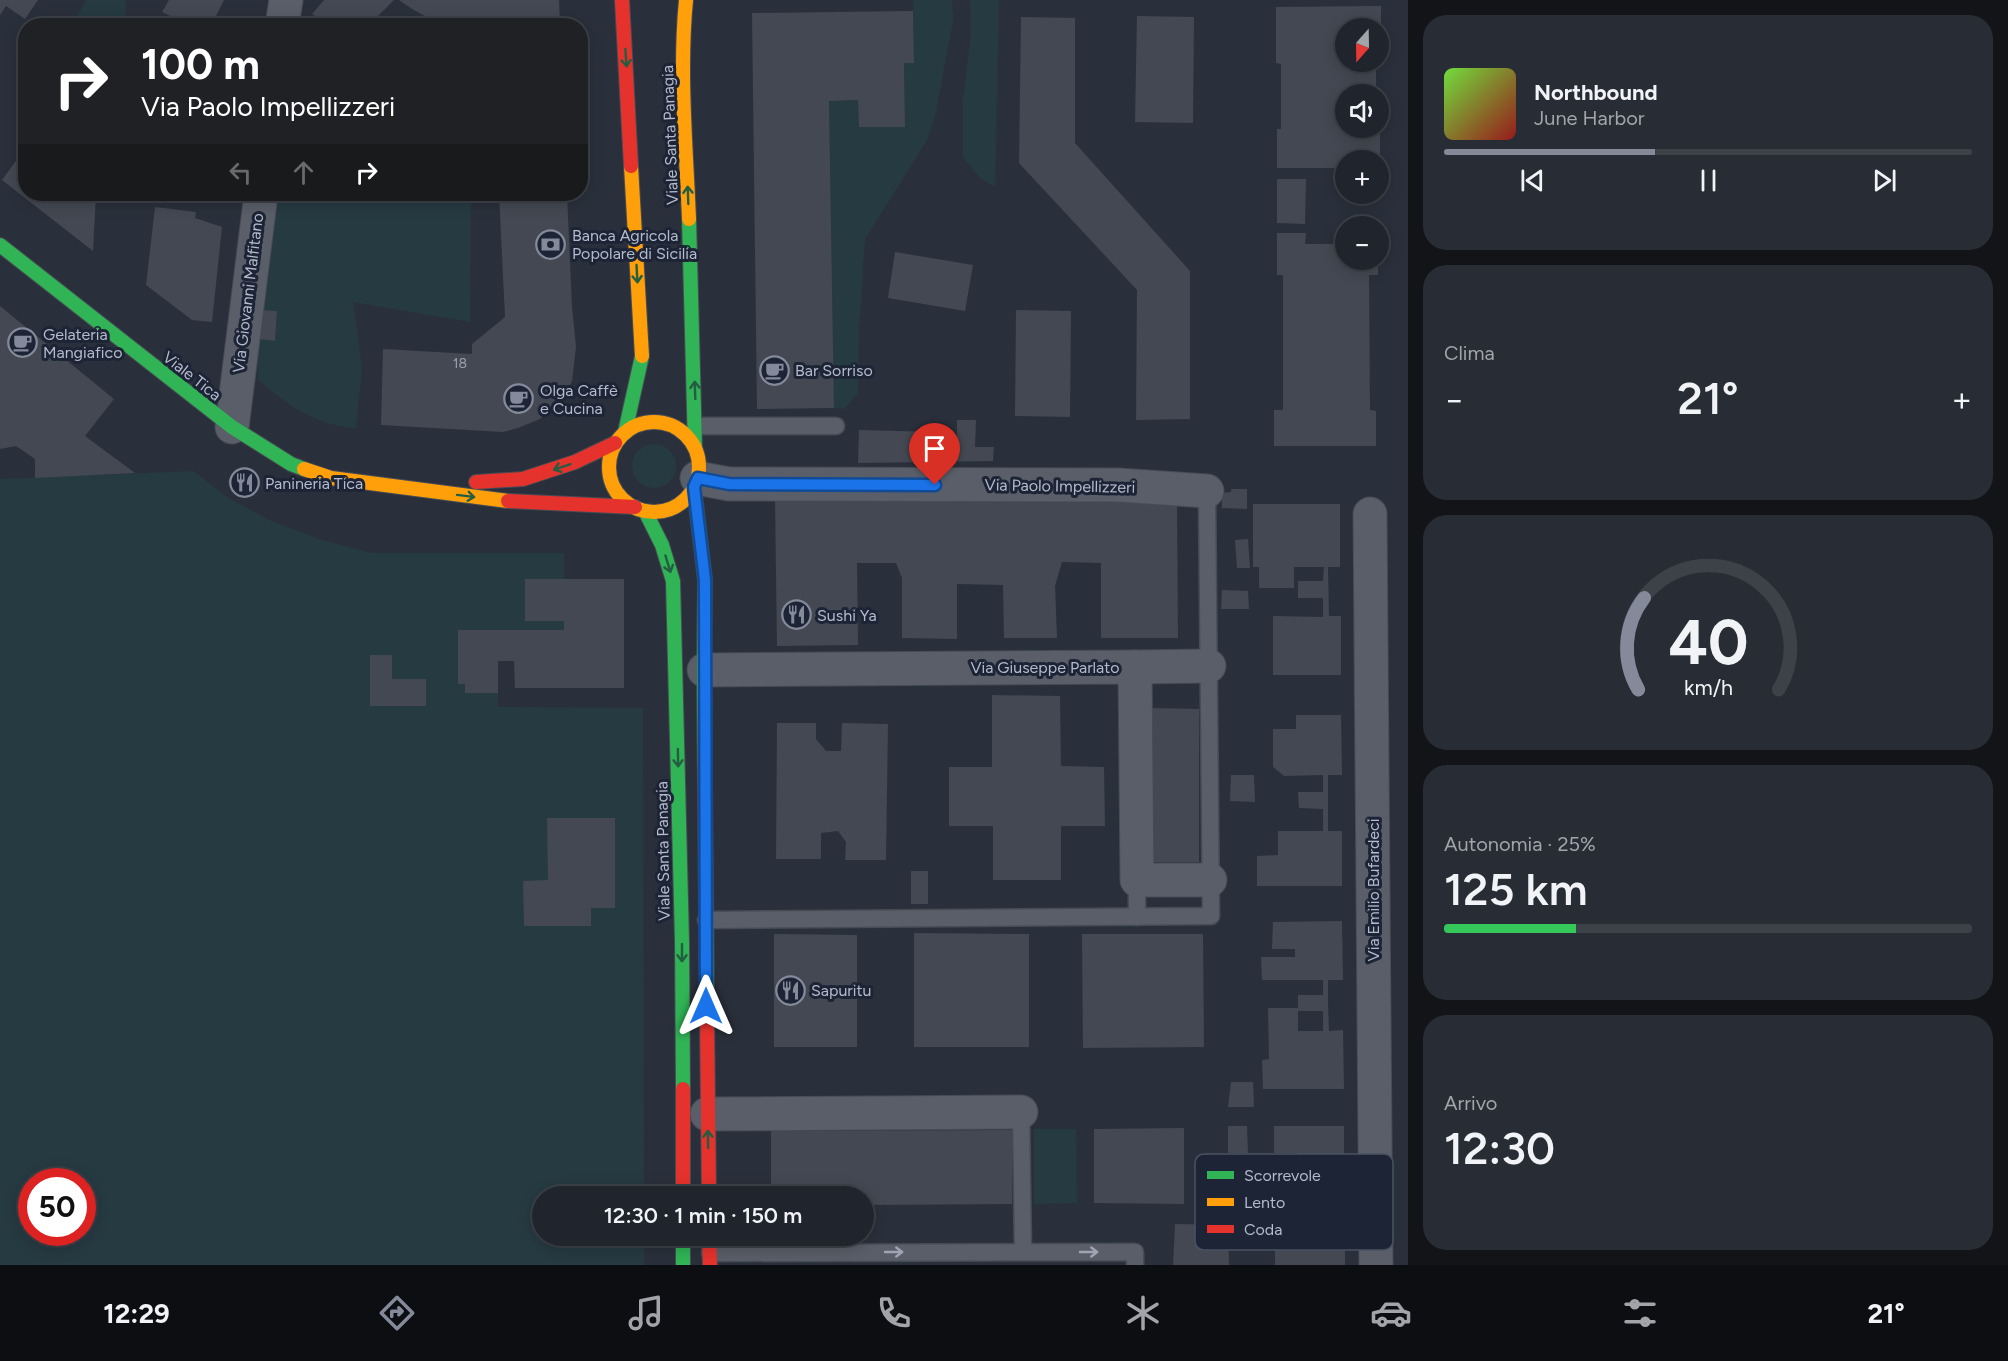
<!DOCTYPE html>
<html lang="it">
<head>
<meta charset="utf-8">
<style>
	:root { --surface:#20242c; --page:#282c34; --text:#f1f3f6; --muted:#a2a4a9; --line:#3d4148; --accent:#848a99 }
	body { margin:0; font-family:Figtree,sans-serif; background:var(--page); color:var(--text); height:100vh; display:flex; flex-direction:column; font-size:22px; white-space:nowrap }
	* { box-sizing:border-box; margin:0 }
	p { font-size:20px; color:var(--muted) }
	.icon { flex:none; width:33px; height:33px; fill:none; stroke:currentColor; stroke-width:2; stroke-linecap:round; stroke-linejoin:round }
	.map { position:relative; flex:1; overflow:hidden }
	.drawer { display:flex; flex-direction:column; gap:15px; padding:15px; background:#121418; width:600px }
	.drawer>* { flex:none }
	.banner { position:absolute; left:18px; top:18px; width:570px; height:183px; border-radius:24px; box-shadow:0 3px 15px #0003,0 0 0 2px var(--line); background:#202124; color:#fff; overflow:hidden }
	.needle { width:39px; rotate:200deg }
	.tools { position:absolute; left:1335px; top:18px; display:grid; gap:12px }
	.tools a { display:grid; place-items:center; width:54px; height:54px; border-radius:50%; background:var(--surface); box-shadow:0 3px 15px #0003,0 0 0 2px var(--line); font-size:30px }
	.speed { position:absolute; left:18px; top:1168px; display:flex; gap:12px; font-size:30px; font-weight:700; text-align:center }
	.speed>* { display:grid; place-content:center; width:78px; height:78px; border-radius:50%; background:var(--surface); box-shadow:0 3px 15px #0003,0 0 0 2px var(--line); line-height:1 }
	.speed .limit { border:9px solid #d22; background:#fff; color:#111 }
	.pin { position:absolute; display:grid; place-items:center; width:51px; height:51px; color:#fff; margin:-62px -26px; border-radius:50% 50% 50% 0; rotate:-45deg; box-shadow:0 0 6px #0007 }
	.pin .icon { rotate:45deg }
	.me { position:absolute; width:66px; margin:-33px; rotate:0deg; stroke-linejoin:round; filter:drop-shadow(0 0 4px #0008) }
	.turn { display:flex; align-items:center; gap:21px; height:126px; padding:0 24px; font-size:27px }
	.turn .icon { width:78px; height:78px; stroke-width:2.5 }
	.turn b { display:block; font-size:42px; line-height:51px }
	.lanes { display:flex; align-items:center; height:57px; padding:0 24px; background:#0003; justify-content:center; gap:30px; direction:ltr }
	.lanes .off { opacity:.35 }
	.big { font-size:45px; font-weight:600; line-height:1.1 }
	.drawer .widget { flex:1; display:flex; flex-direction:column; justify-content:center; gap:9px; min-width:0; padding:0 21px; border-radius:24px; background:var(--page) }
	.drawer .dial { align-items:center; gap:0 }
	.dial svg { height:156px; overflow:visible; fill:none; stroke:var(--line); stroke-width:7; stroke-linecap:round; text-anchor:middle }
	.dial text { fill:var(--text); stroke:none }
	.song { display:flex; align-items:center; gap:18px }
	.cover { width:72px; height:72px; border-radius:9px; background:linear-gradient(135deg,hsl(100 70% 55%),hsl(0 70% 35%)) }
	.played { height:6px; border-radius:3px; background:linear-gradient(90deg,var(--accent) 40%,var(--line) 40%) }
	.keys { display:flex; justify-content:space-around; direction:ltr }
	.heat { display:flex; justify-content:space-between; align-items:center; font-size:33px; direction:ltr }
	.charge { height:9px; border-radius:4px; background:linear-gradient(90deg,#34c759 25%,var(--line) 0) }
	.trip { position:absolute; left:532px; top:1186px; width:342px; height:60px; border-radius:30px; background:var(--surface); box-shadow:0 3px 15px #0003,0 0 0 2px var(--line); font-weight:600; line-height:60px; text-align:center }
	.tabs { display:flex; height:96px; justify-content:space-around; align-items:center; background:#0d0e12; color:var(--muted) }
	.tabs .icon { width:42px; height:42px }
	.tabs .active { color:var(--accent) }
	.tabs b { font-size:27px; color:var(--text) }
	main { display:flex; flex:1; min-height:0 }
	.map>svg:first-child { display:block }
	.green { fill:#263a42; fill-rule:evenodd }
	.building { fill:#434852; fill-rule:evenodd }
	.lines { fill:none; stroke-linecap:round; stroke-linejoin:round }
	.lane-casing { stroke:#464b54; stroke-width:19 }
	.street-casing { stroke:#464b54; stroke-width:35 }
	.fast-casing { stroke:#464b54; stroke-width:16 }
	.slow-casing { stroke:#464b54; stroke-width:16 }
	.jam-casing { stroke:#464b54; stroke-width:16 }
	.lane { stroke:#5a5e68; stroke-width:16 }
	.street { stroke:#5a5e68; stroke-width:33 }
	.fast { stroke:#30b455; stroke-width:14 }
	.slow { stroke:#ff9f0a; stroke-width:14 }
	.jam { stroke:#e5322d; stroke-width:14 }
	.oneway { stroke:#245e42 }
	.oneway2 { stroke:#9ea4b3 }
	.route-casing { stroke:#114b97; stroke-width:15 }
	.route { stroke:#1a73e8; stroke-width:10 }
	.labels { text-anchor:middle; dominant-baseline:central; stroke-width:6; stroke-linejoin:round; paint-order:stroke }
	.number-label { font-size:14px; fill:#989eae }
	.street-label { font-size:16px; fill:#b4bbcc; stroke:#1c2436 }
	.poi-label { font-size:16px; fill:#b4bbcc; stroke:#1c2436; text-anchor:start }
	.key { fill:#1c2436; stroke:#4a5163; stroke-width:1.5 }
	.key-label { font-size:16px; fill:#b4bbcc }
</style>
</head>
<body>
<main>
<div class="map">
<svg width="1408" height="1265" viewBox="0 0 1408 1265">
	<rect width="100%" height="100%" fill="#2a303b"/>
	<!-- green -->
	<g class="green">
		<polygon points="87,0 125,0 126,25 71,25"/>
		<polygon points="913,0 952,0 953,21 935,116 927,140 865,239 859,329 858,393 844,409 834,408 829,101 858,100 859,127 905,126 904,63 914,63"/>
		<polygon points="970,0 999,0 995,187 980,178 963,157 963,101 971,32"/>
		<path d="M273,194H471L470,322L353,302L362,368L356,428C317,426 285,404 258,379L259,339L275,341L277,311L261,310Z"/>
		<circle cx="654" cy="466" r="22"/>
		<path d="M194,471L225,496L269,520L319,539L370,553H564V579H525V621H564V630H458V684H465V693H498V707L643,708L644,1197H543V1236H644V1265H0V479ZM370,655H392V679H425L426,706H370ZM32,1182H82V1233H32Z"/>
		<polygon points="1034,1129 1076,1129 1077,1203 1034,1204"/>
	</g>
	<!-- building -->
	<g class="building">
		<polygon points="0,0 38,0 25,19 6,6 0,15"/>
		<polygon points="169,0 224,0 211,26 176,26 179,20 162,12"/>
		<polygon points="324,0 394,0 371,23 373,26 311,26 318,18 312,14"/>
		<polygon points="399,0 559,0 560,26 443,26 412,9"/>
		<polygon points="1381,6 1381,28 1346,28 1346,62 1380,62 1380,64 1376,64 1376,94 1346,94 1346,128 1380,128 1380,160 1346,160 1346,168 1277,168 1277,129 1281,129 1281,64 1276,63 1276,7"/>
		<polygon points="913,11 914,63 904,63 905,127 859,127 858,100 829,101 834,408 757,409 752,13"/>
		<polygon points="1137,16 1194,17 1193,123 1135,122"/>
		<polygon points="1021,17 1075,18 1075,143 1190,271 1190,419 1136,420 1137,290 1019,163"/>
		<polygon points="26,147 26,194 96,194 93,251 2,180"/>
		<polygon points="1277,179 1306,179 1305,224 1277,223"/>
		<polygon points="499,194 567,194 572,307 576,347 572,381 567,392 540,419 518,428 503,432 381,425 383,349 472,354 472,344 505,317"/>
		<polygon points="155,207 196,212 195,218 222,227 212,322 192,320 146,285"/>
		<polygon points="1277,233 1306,233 1305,244 1346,244 1346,260 1378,260 1378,275 1369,275 1370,410 1376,411 1376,446 1274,446 1274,410 1283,410 1283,275 1277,275"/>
		<polygon points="895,252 973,265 965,311 888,298"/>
		<polygon points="0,306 114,399 85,436 135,473 35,478 35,459 16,446 0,449"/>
		<polygon points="261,310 277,311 275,341 259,339"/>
		<polygon points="1016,310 1071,311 1070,417 1015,416"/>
		<polygon points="957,420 976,420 975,447 994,447 993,461 858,463 859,430 939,432 939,438 957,438"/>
		<polygon points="235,470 260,483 254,496 228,482"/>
		<polygon points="1231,489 1247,489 1247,509 1222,508 1222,493 1231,492"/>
		<polygon points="878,500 1177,501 1178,638 1101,638 1101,563 1062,562 1055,586 1057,638 1004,638 1003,585 957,584 957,639 902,638 902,578 896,563 857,563 858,645 777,646 775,501"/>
		<polygon points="1253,504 1340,504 1340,567 1328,567 1329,616 1341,616 1341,675 1273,675 1273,616 1323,617 1323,598 1298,598 1298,581 1323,581 1324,567 1294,567 1294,588 1259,588 1259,567 1253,567"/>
		<polygon points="1248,539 1250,568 1237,568 1235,540"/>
		<polygon points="525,579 624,579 624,688 515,688 514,661 498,661 498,693 465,693 465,684 458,684 458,630 564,630 564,621 525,621"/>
		<polygon points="1222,590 1248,591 1249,609 1221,609"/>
		<polygon points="370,655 392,655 392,679 426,679 426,706 370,706"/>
		<polygon points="992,695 1060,696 1061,766 1104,767 1105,826 1061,826 1061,880 993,880 993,826 949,826 949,767 992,767"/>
		<polygon points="1152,708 1199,709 1199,862 1151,862"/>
		<polygon points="1296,715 1341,715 1342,775 1328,775 1328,831 1342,831 1342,886 1257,886 1257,856 1278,855 1278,831 1323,831 1323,809 1299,808 1298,792 1323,792 1323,775 1284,776 1273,767 1273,729 1296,729"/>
		<polygon points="777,723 816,723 816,739 826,751 841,751 842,723 888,724 886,860 845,860 846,842 838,831 821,833 821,859 776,859"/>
		<polygon points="1231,775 1254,775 1255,802 1230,801"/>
		<polygon points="547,818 615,818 615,908 591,908 591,926 524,926 523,881 548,880"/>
		<rect x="911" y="871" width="17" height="33"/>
		<path d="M1342,921L1343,980H1328V1004L1329,1031L1343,1030L1344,1089H1263L1262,1060L1269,1059L1268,1008H1298V995H1323V980H1262L1261,957H1295V949H1272L1273,922ZM1298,1011H1323V1031H1298Z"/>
		<polygon points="914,933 1029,934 1029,1047 914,1047"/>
		<polygon points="774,934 857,935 857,1047 774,1047"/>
		<polygon points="1082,934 1203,934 1204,1047 1083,1048"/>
		<polygon points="1231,1082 1253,1082 1254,1107 1228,1107"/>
		<polygon points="1228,1126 1247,1126 1248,1153 1228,1153"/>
		<path d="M1274,1126H1344V1184H1328V1239H1345V1265H1275V1240L1323,1239V1219H1297V1208L1274,1207V1184H1297V1179H1261V1159H1297V1153H1274ZM1297,1184H1323V1202L1297,1203Z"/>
		<polygon points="1184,1128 1184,1204 1094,1203 1094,1129"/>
		<polygon points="1012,1130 1012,1204 864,1205 864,1197 771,1197 771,1131"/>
		<polygon points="1175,1224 1228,1225 1229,1265 1173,1265"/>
	</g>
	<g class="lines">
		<defs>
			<g id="lane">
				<polyline points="696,426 836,426"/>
				<polyline points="1137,880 1137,917"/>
				<polyline points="706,920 1211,916 1207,491"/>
				<polyline points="1021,1112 1023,1252"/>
				<polyline points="710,1253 1135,1252 1135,1265"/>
			</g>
			<g id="street">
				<polyline points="282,26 286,0"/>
				<polyline points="232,427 261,194"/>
				<polyline points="697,478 729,484 1118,485 1207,491"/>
				<polyline points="1370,514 1376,1265"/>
				<polyline points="1135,667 1209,666"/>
				<polyline points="704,670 1135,667 1137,880 1210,880"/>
				<polyline points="707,1114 1021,1112"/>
			</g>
			<g id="fast">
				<polyline points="689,219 695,448"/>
				<polyline points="0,245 232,427 291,464 304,469"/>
				<polyline points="625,432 642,356"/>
				<polyline points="694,487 705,580 704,670 707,1019"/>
				<polyline points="645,511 662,545 673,581 682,941 683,1089"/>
				<polyline points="683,1236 683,1265"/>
			</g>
			<g id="slow">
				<path d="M686,0C679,72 686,146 689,219"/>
				<polyline points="631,166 642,356"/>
				<circle cx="654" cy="467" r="45"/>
				<polyline points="304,469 331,478 508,501"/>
			</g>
			<g id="jam">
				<polyline points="622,0 631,166"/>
				<polyline points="476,482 523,479 575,462 615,443"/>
				<polyline points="508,501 635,507"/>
				<polyline points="707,1019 709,1197"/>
				<polyline points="683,1089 683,1197"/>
				<polyline points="709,1236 710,1265"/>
			</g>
		</defs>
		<!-- lane casing -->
		<use href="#lane" class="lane-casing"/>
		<!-- street casing -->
		<use href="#street" class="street-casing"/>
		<!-- fast casing -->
		<use href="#fast" class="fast-casing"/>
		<!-- slow casing -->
		<use href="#slow" class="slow-casing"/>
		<!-- jam casing -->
		<use href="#jam" class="jam-casing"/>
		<!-- lane -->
		<use href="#lane" class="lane"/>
		<!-- street -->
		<use href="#street" class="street"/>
		<!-- fast -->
		<use href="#fast" class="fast"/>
		<!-- slow -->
		<use href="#slow" class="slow"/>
		<!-- jam -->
		<use href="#jam" class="jam"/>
	</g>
	<!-- one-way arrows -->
	<defs><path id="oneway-shaft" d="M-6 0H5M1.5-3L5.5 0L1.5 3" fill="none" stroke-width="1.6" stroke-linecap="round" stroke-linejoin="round" transform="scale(1.5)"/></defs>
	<g class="oneway">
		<use href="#oneway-shaft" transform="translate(626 58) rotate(86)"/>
		<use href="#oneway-shaft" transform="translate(688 195) rotate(-92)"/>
		<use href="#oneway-shaft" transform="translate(637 274) rotate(87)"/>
		<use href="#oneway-shaft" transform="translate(695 390) rotate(-92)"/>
		<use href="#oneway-shaft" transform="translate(562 467) rotate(162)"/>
		<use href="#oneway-shaft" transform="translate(466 496) rotate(7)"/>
		<use href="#oneway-shaft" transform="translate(668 564) rotate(73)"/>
		<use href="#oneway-shaft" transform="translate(678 758) rotate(89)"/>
		<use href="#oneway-shaft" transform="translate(682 953) rotate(90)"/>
		<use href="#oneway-shaft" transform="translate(708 1139) rotate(-91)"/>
	</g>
	<g class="oneway2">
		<use href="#oneway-shaft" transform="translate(894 1252)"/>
		<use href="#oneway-shaft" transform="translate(1089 1252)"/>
	</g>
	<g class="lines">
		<defs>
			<polyline id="route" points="706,1006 705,580 694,487 698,478 729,484 935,485"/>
		</defs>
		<!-- route casing -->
		<use href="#route" class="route-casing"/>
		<!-- route -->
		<use href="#route" class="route"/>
	</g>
	<!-- icons -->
	<defs>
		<symbol id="bank-ring" viewBox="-11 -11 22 22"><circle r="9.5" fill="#1c2436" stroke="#848a99" stroke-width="1.5"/><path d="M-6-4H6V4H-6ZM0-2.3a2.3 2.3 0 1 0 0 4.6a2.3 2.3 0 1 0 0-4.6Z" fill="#848a99"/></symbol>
		<symbol id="cafe-ring" viewBox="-11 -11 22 22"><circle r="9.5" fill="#1c2436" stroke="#848a99" stroke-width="1.5"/><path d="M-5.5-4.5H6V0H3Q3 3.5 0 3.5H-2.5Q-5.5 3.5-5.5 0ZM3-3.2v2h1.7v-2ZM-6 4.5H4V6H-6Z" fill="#848a99"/></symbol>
		<symbol id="restaurant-ring" viewBox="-11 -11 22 22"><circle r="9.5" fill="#1c2436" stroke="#848a99" stroke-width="1.5"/><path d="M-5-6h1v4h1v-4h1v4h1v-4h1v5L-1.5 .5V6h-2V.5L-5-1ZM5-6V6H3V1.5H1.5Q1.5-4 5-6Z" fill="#848a99"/></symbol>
	</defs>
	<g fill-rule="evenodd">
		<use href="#bank-ring" x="534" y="228" width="33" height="33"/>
		<use href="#cafe-ring" x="6" y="326" width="33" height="33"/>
		<use href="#cafe-ring" x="758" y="354" width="33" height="33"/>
		<use href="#cafe-ring" x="502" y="382" width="33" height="33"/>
		<use href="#restaurant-ring" x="228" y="466" width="33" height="33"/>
		<use href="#restaurant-ring" x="780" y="598" width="33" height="33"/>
		<use href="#restaurant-ring" x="774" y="974" width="33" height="33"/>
	</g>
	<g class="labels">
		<!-- number labels -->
		<g class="number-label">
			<text x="460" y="363">18</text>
		</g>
		<!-- street labels -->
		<g class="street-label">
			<text transform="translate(670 135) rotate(-92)">Viale Santa Panagia</text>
			<text transform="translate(248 293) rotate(-83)">Via Giovanni Malfitano</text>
			<text transform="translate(192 376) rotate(38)">Viale Tica</text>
			<text transform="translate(1060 486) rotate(1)">Via Paolo Impellizzeri</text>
			<text x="1045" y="667">Via Giuseppe Parlato</text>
			<text transform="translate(663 851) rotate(-91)">Viale Santa Panagia</text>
			<text transform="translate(1373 890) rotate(-90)">Via Emilio Bufardeci</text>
		</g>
		<!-- poi labels -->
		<g class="poi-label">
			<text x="572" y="235">Banca Agricola<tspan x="572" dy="18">Popolare di Sicilia</tspan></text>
			<text x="43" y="334">Gelateria<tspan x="43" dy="18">Mangiafico</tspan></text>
			<text x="795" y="370">Bar Sorriso</text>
			<text x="540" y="390">Olga Caffè<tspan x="540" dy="18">e Cucina</tspan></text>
			<text x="265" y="483">Panineria Tica</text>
			<text x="817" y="615">Sushi Ya</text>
			<text x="811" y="990">Sapuritu</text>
		</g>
	</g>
	<!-- legend -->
	<rect x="1195" y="1154" width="198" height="96" rx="9" class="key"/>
	<rect x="1207" y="1171" width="27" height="8" fill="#30b455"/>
	<rect x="1207" y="1198" width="27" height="8" fill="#ff9f0a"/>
	<rect x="1207" y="1225" width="27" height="8" fill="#e5322d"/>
	<g class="key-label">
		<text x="1244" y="1181">Scorrevole</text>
		<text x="1244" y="1208">Lento</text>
		<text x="1244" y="1235">Coda</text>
	</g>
</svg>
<div class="tools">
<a><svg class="needle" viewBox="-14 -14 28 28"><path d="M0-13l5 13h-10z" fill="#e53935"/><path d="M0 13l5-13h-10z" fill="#a2a4a9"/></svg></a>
<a><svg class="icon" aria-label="sound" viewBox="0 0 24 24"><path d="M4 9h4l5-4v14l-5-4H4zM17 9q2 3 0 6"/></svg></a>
<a>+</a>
<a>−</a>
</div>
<div class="speed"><div class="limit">50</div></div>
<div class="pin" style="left:935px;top:485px;background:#d93025"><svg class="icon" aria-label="arrive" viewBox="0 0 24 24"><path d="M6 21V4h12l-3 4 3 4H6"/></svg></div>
<svg class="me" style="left:706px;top:1006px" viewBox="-20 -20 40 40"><path d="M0-17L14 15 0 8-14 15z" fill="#1a73e8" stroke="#fff" stroke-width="4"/></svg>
<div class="trip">12:30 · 1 min · 150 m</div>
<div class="banner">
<div class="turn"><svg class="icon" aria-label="right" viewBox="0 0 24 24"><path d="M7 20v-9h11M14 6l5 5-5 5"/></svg><div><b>100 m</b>Via Paolo Impellizzeri</div></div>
<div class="lanes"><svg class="icon off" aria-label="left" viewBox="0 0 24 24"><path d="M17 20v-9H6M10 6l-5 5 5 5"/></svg><svg class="icon off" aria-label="ahead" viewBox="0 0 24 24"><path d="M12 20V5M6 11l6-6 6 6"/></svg><svg class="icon" aria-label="right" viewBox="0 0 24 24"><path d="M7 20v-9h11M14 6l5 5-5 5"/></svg></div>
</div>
</div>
<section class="drawer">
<div class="widget">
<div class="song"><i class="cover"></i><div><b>Northbound</b><p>June Harbor</p></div></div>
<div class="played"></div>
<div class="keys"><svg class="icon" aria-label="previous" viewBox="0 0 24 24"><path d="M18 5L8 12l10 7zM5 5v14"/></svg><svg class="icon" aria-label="pause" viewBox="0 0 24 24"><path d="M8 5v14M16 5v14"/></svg><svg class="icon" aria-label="next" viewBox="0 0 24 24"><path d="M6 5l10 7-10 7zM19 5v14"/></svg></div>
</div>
<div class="widget"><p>Clima</p>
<div class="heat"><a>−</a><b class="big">21°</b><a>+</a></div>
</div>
<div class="widget dial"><svg viewBox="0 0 100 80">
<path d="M14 69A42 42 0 1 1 86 69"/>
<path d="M14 69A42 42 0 0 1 17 22" stroke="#848a99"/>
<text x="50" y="56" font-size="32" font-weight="700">40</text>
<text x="50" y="72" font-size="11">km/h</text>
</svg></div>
<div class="widget"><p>Autonomia · 25%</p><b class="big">125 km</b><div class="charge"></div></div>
<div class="widget"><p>Arrivo</p><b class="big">12:30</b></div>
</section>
</main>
<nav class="tabs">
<b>12:29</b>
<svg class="icon active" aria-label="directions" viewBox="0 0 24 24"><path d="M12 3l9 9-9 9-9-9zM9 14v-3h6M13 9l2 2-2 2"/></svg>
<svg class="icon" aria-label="music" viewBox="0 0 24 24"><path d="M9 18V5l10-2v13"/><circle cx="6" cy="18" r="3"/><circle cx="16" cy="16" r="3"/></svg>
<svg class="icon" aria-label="phone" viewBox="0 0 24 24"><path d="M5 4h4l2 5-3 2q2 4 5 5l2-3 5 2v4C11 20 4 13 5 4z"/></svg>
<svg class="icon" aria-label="climate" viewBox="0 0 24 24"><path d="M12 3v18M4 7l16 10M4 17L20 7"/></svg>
<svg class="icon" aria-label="car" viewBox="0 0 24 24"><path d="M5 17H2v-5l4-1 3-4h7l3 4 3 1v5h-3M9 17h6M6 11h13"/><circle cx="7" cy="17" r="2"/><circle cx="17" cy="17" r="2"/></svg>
<svg class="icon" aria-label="filters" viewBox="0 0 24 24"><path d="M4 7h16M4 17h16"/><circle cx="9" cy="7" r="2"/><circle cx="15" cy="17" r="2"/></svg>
<b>21°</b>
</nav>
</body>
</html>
